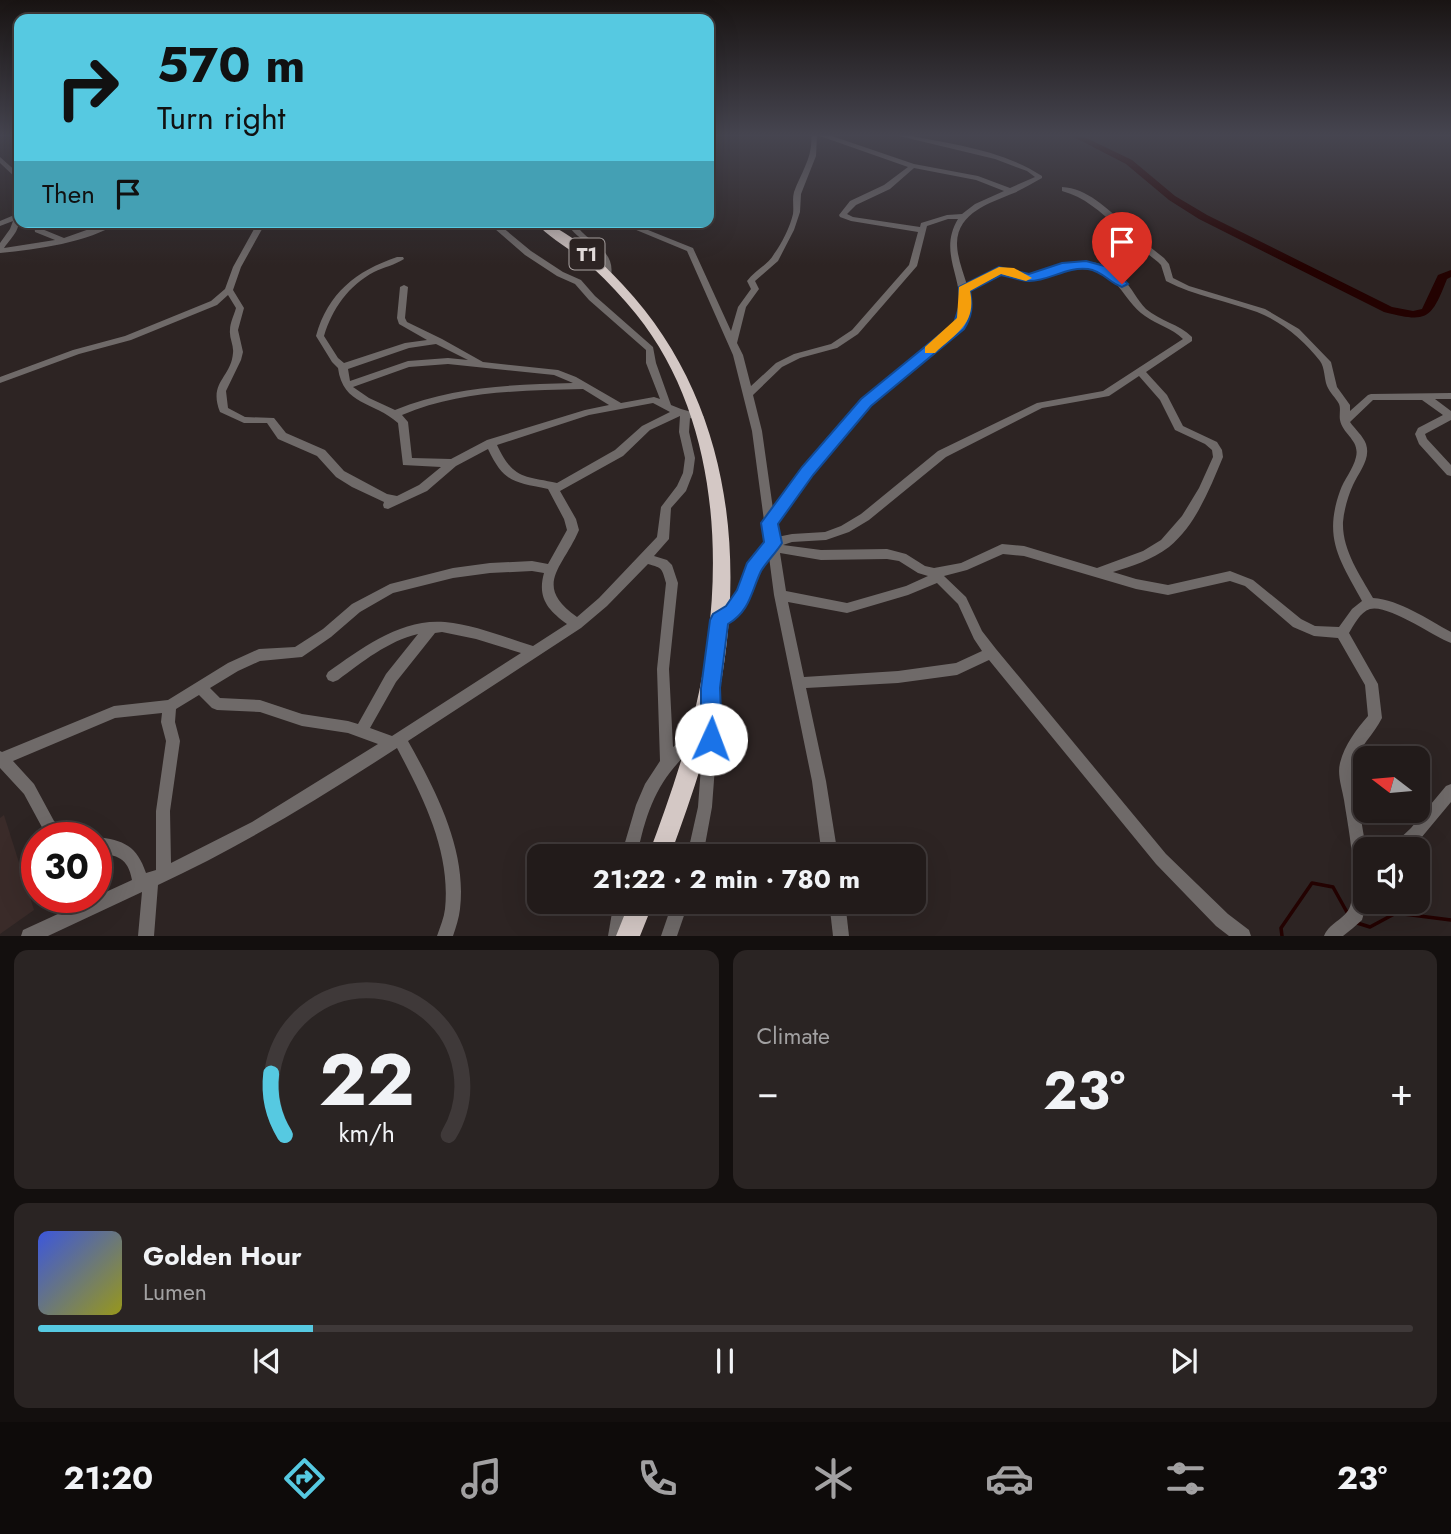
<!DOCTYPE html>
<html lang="en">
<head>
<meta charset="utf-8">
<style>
	:root { --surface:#221b1a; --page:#2a2423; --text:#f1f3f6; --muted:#a2a1a2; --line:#3f3939; --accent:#56c9e1 }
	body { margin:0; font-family:Jost,sans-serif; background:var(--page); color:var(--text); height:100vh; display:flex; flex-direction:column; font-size:26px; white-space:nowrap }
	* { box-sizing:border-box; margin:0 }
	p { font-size:23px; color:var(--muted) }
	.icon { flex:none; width:38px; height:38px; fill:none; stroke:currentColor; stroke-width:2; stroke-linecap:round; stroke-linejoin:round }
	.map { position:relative; height:936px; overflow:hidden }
	.side { display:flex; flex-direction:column; gap:14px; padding:14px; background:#130f0e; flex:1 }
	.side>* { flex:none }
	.banner { position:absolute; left:14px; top:14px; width:700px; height:214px; border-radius:14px; box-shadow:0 7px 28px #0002,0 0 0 2px var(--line); background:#56c9e1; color:#111; overflow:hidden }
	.needle { width:46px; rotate:286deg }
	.controls { position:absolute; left:1353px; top:746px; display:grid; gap:14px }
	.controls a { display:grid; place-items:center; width:77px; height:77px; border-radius:14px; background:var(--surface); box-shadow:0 7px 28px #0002,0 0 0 2px var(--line); font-size:35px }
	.speed { position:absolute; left:21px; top:822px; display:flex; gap:14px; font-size:35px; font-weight:700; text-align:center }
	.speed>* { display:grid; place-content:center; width:91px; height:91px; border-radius:50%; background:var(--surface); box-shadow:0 7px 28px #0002,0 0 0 2px var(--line); line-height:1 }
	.speed .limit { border:10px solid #d22; background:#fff; color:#111 }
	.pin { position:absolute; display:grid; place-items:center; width:60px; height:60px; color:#fff; margin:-72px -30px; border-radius:50% 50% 50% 0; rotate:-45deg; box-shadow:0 0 7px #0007 }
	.pin .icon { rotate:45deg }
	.me { position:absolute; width:77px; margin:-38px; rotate:2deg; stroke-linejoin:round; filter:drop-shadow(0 0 5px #0008) }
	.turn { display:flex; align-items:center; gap:24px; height:147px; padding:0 28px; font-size:32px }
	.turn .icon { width:91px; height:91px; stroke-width:2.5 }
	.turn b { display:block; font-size:49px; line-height:60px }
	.then { display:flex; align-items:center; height:66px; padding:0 28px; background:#0003; gap:14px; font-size:26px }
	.big { font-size:52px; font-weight:700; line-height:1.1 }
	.side .card { flex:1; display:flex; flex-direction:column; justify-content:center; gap:10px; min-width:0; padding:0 24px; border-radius:14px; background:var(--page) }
	.side .dial { align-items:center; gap:0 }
	.dial svg { height:182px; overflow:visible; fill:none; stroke:var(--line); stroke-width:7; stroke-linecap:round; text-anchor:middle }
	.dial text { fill:var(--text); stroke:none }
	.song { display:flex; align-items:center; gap:21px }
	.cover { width:84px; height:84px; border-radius:10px; background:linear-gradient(135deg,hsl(230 70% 55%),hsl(60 70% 35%)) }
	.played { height:7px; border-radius:4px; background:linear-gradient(90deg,var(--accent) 20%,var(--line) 20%) }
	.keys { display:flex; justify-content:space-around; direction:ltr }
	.heat { display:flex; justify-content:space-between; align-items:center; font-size:38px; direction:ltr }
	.side .tiles { flex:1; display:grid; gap:14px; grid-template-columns:1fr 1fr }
	.card:last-child { grid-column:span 2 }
	.trip { position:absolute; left:527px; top:844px; width:399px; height:70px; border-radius:14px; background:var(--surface); box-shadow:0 7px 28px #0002,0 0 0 2px var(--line); font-weight:700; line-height:70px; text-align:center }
	.menu { display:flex; height:112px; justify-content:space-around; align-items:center; background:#0e0b0a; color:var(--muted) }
	.menu .icon { width:49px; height:49px }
	.menu .active { color:var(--accent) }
	.menu b { font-size:32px; color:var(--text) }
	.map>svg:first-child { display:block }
	.built { fill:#3a2b29 }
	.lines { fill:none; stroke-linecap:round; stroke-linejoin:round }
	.stream { stroke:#230201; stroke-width:3.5 }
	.river { fill:#230201; fill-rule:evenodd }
	.minor { fill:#6f6a69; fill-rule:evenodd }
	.highway { fill:#d4c8c5; fill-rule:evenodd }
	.route { fill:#1a73e8; stroke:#114b97; stroke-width:2 }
	.slow { fill:#f59e0b }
	.labels { text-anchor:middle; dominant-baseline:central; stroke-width:5; stroke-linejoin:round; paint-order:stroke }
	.shield { fill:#2d2423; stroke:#aca5a4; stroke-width:2 }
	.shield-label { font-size:19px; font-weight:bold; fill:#e3dcdb }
</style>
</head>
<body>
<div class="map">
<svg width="1451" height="936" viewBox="0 0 1451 936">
	<rect width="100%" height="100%" fill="#2d2423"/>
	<!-- built -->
	<polygon class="built" points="4,815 34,910 0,934 0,818"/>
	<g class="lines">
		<!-- stream -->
		<g class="stream">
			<polyline points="1354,922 1370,927 1396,913 1451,920"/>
			<polyline points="1282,936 1281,928 1312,883 1333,887 1348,914"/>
		</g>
		<!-- river -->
		<path class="river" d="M1068,134H1078L1132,160L1175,196L1207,215L1392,307L1413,311L1422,309L1438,275L1451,270V277L1447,279C1431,320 1427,323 1384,312L1199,219L1169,200L1126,164Z"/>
		<!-- minor -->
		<g class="minor">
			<path d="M811,134H826L914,164L978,176L1010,188L1035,177L1027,171L995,159L891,134H902C949,144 1001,149 1042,176V178C1033,183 1023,189 1014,193C990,203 958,212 957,243C957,257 963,272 967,285C980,278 995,265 1011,270C1018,272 1024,276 1032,275C1068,270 1089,246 1123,279C1132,288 1137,300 1146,309C1160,321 1179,324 1192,337V341L1146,372L1167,395L1183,426L1217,442L1222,450L1223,457C1210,488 1196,525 1169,547C1152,560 1132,566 1113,572L1136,579L1168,585L1230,571L1253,580L1301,619L1315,626L1339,627L1352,609L1362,601C1340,560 1323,539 1340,491C1344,479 1353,470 1356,457C1360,440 1343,435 1340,420C1339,415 1341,409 1339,404C1336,398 1330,393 1327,386C1324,378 1325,368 1320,361C1305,341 1281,321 1257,312C1227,301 1195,296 1166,281L1161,265L1158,262L1134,243L1118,235V227C1100,212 1085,197 1062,191V187C1087,188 1107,209 1125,224V232L1140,239L1164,258L1169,264L1173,278L1189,286L1265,309L1299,329L1331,362L1337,387L1350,405V411L1368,395L1371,394L1451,393V399H1435L1451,411V420L1425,434L1427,439L1451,465V476L1447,475L1419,444L1415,434L1418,428L1443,415L1422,400H1373L1350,422C1355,429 1363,436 1366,444C1371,459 1359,472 1353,485C1348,496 1344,510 1343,522C1342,550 1360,575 1373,598C1400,600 1427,619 1451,632V643C1433,636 1388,604 1370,609C1360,612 1354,625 1349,633L1378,684L1382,718C1372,738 1357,747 1353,771L1366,849L1365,901L1367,902L1362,920L1353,928L1343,936H1324C1330,921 1348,919 1351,903C1357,871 1349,832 1344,800C1342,788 1337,775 1340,763C1345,744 1356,730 1368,716L1365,685L1338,638L1314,636L1293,627L1245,586L1230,581L1168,595L1136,589L1024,556L1003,554L967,570L944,576L966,597L982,631L996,649L1166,854L1228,914L1249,930L1251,936H1229L1216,926L1156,864L989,660L957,675L898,683L806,688L826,781L838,856H822L812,781L774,595L769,557C750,582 751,612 719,625L715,624L713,620L715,616L729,608L740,591L750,565L767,543L752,431L733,355L687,251L617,222H628L693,248L731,331L738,307L751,289L747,281C755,270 768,265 774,254C782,243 790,227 793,214C794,206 792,199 794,192C801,173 814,155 811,134ZM817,135L908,167L884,185L850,201L839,215L840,217L851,221L918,232L909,265L852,330L831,344L794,354L776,363L751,386L743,355L737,343L746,307L759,289L755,281L778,261L794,230L800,212L801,194L816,156ZM914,168L976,180L1004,191L975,204L962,214L947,215L921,223L920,227L853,217L847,214L856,205L890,189ZM948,219H958C935,257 972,285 955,325L863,400L804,468L773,509L762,431L753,395L782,367L800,358L837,348L858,334L917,266L927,226ZM1086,266C1119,272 1121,299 1145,316C1157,325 1172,328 1183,339L1103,391L1037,403L938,451L861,514L841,526L825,532L792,534L777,537L775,523L812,474L869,404L962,328L969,313L968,291L1001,273L1030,280L1076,267ZM1139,376L1160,400L1175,430L1205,444L1212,450L1213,457L1199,488L1182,516L1161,540L1143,551L1097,568L1024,546L1002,544L961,563L934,568L925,566L906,554L887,549L821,550L783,545L792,542L826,540L849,532L869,520L946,457L1042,408L1109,396ZM780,553L821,560L887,559L899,561L918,573L928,576L906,586L847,603L786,591ZM937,583L958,604L974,639L982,651L956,663L898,671L804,677L788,602L847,613L908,595Z"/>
			<polygon points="0,157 19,174 19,180 17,179 0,163"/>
			<path d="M19,213C20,231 15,233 4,248L55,240L35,232L34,225L30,222H40L42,229L64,238L109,222H120C87,243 38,249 0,253V243L10,229L13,221L0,226V221Z"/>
			<path d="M258,222H266L241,267L233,290L244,308L238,330L243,352L241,360L226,391L228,408L245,417L274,418L286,433L325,450L344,471L387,494L397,496L419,485L441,467L403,465L398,423C374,401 343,406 338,368L332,362L316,336C328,293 356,271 397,257H403L404,259C395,265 384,267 374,272C349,285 332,309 324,336L338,358L344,363L405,343L427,340L399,324L397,318L400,287L404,285L408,287L405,318L407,322L442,339L483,362L558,370L576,377L621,403L654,397L660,399L646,363V350L589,300L575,284L557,276L525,255L487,222H496L531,251L563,272L581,280L595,296L653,347L656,363L671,405L681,409L702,415L704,417L699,420L690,418L689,432L695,458L693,473L686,491L671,508L669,539L654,556L667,560L672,565L678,583L669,669L673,747L696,730L701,732L703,737L701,742C660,773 647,807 637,856H621L636,805L645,784L660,761L657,669L666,583C662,569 663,568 648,564L607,606L581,628L408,741C436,791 467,850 460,909C459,918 456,927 453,936H437C440,927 444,918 445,909C451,852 423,797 397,748C320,798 242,846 158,885L154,936H138L142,892L48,936H21L23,930L132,880C128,858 118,855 96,853V838H94L96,837C124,840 137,846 146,873L156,870V811L166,741L161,722L162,713L115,718L13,761L34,784L54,821L69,833L71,838H52L44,831L24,794L0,768V751L2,752L114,706L168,700L228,663L259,649L295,647L323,629L352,604L390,584L453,568L490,563L532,561L548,564L567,530L564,519L548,489C514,482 504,483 488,449L456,466L427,491L388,509L384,508L383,505L384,502L352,487L336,477L317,456L278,439L267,423H244L220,412C208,382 231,378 233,353C234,345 229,338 230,330C230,323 234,315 236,308L228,295L217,305L131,340L79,354L0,383V377L73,350L125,336L211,301L225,289L233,267ZM436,344L468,360L448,358L408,361L350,381L348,369L409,348ZM448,364L554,375L573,383C510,385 454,386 395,410L369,398L353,387L409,367ZM583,389L609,405L585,410L487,440L451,459L412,458L408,422L402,415C461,390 520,391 583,389ZM653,403L670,412L642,426L615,450L557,483C523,476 513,479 497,445L589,415ZM680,416L679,432L685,458L683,473L677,486L661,507L657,537L599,598L577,617C532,585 563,568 579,530L576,519L560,491L623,456L650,430ZM532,571L544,573C537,598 548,610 567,624L533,646C504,637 475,625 445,622C401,618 362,648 328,672L326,676L328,680L333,682L338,680C362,662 388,641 418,634L386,674L358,724L348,721L302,714L260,700L220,698L210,688L238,671L260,661L302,657L331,637L360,612L393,593L453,578L490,573ZM442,632L476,639L521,653L392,736L370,728L396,682L435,633ZM199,695L212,708L217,710L260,712L302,726L348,733L378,744L252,822L171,863L170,811L180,741L175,722L176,709Z"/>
			<path d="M566,222H574C586,243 616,248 611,276H605C603,269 604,261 599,254C589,241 577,240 566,222Z"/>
			<polygon points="712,707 717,709 719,713 712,807 703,856 687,856 698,807 705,713 707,709"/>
			<polygon points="1451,784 1451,802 1421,838 1410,849 1392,849 1394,844 1411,828 1446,786"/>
			<polygon points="614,901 630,901 624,936 608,936"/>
			<polygon points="673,901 689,901 677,936 661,936"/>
			<polygon points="829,901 845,901 849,936 833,936"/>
		</g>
		<!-- highway -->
		<g class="highway">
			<path d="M535,222C563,222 604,265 623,285C731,400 748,559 716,709C705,759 688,807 670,856H648C666,808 683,760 695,710C726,581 723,422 636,314C623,298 608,282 593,268C575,251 551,240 535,222Z"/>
			<polygon points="630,901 654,901 640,936 616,936"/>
		</g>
	</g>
	<!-- sky -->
	<linearGradient id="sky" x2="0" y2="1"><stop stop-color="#191413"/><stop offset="0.51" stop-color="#464550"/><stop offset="1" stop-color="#464550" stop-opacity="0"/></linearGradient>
	<rect width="1451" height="265" fill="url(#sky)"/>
	<!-- route -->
	<path class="route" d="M1086,261L1112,268L1128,284L1122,287C1109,283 1103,271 1088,269C1067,266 1048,282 1028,281C1019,280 1009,277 1001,275L970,291C973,306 972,316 964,329L871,406L813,475L778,524L782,543C776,553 767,561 761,571C751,592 750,611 728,624L720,688L722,739L719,746L711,749L704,746L701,739V688L710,620L713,614L726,606L737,590L747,563L764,542L761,523L802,467L861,399L954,323L960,304L959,287L999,267L1029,274L1062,263Z"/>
	<!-- slow -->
	<path class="slow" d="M999,267L1014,268L1032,278L1026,281L1001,274L970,291C977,324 956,333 935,353H925V347L957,318L959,287Z"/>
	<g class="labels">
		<!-- shield labels -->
		<rect class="shield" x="569.5" y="238.5" width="35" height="31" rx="5"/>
		<g class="shield-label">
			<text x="587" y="254">T1</text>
		</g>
	</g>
</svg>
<div class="controls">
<a><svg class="needle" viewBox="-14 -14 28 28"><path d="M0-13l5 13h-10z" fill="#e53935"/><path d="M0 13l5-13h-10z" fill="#a2a1a2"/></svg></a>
<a><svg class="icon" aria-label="sound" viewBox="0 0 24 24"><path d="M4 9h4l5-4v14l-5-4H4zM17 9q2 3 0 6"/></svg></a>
</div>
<div class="speed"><div class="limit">30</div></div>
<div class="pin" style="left:1122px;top:284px;background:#d93025"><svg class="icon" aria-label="arrive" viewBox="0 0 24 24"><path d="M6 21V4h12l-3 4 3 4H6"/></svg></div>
<svg class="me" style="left:711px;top:739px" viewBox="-20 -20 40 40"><circle r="19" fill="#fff"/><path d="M0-13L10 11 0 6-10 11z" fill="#1a73e8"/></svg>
<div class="trip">21:22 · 2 min · 780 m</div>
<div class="banner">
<div class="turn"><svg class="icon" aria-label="right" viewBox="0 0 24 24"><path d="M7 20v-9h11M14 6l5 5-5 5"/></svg><div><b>570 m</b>Turn right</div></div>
<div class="then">Then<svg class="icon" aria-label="arrive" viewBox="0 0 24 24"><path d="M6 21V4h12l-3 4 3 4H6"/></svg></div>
</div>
</div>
<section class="side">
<div class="tiles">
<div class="card dial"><svg viewBox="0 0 100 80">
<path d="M14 69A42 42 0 1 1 86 69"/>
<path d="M14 69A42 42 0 0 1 8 42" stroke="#56c9e1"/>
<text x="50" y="56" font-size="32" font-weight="700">22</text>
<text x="50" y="72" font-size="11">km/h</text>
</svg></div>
<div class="card"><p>Climate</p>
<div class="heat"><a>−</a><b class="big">23°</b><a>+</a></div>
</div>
<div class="card">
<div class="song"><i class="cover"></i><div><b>Golden Hour</b><p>Lumen</p></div></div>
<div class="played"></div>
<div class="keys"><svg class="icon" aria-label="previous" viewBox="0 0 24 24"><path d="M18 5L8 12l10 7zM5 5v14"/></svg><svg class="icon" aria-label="pause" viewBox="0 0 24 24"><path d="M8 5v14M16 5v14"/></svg><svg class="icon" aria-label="next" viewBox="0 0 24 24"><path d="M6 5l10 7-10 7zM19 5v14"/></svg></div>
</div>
</div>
</section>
<nav class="menu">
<b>21:20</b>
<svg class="icon active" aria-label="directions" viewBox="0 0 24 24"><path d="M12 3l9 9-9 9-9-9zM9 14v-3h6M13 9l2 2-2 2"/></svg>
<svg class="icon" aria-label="music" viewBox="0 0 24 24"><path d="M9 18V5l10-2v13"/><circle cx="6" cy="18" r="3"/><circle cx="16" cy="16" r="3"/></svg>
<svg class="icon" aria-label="phone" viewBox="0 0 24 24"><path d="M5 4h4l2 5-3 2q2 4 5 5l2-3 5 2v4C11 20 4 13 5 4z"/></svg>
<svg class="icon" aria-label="climate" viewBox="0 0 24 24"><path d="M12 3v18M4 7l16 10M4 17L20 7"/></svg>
<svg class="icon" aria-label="car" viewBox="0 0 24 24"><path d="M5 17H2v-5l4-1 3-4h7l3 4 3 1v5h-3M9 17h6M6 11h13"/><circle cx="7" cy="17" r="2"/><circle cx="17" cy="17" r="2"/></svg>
<svg class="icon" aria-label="filters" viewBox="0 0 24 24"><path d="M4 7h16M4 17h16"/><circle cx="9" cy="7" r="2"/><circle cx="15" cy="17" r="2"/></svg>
<b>23°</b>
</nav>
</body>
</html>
